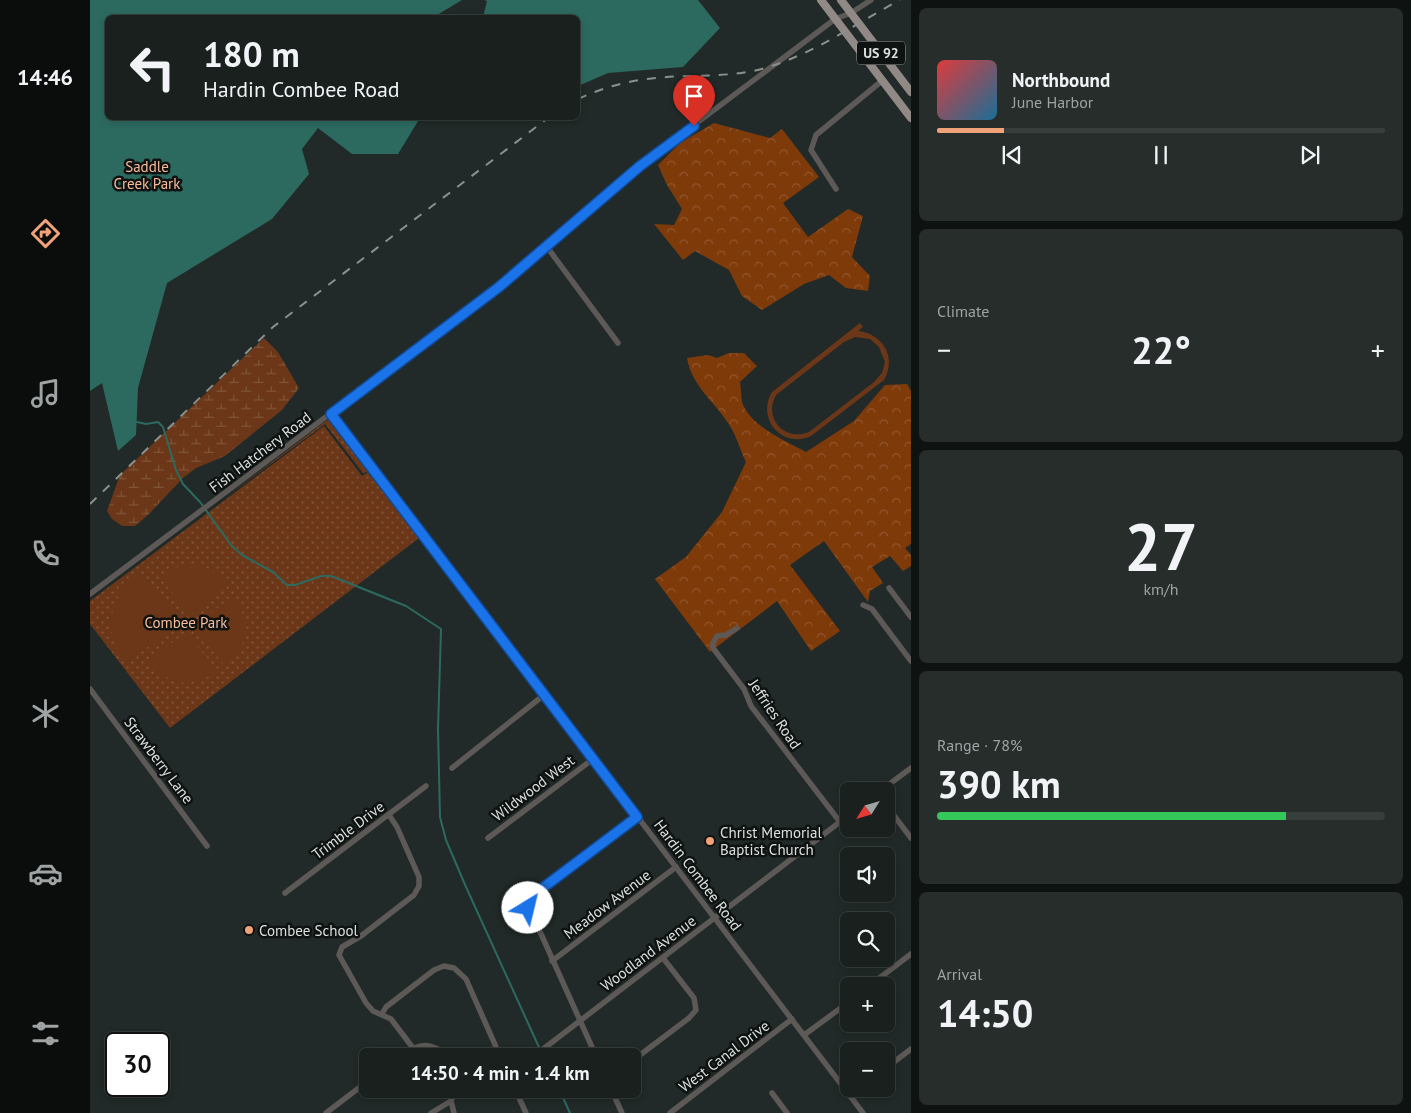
<!DOCTYPE html>
<html lang="en">
<head>
<meta charset="utf-8">
<style>
	:root { --surface:#19201e; --page:#262d2b; --text:#f1f3f6; --muted:#9fa3a4; --line:#373e3c; --accent:#f0a279 }
	body { margin:0; font-family:"PT Sans",sans-serif; background:var(--page); color:var(--text); height:100vh; display:flex; flex-direction:column; font-size:19px; white-space:nowrap }
	* { box-sizing:border-box; margin:0 }
	p { font-size:16px; color:var(--muted) }
	.icon { flex:none; width:28px; height:28px; fill:none; stroke:currentColor; stroke-width:2; stroke-linecap:round; stroke-linejoin:round }
	.map { position:relative; flex:1; overflow:hidden }
	.sheet { display:flex; flex-direction:column; gap:8px; padding:8px; background:#0e1210; width:500px }
	.sheet>* { flex:none }
	.guide { position:absolute; left:15px; top:15px; width:475px; height:105px; border-radius:8px; box-shadow:0 2px 8px #0003,0 0 0 1px var(--line); background:#19201e; color:var(--text); overflow:hidden }
	.needle { width:32px; rotate:233deg }
	.controls { position:absolute; left:750px; top:782px; display:grid; gap:10px }
	.controls a { display:grid; place-items:center; width:55px; height:55px; border-radius:8px; background:var(--surface); box-shadow:0 2px 8px #0003,0 0 0 1px var(--line); font-size:25px }
	.speed { position:absolute; left:15px; top:1032px; display:flex; gap:10px; font-size:25px; font-weight:700; text-align:center }
	.speed>* { display:grid; place-content:center; width:65px; height:65px; border-radius:50%; background:var(--surface); box-shadow:0 2px 8px #0003,0 0 0 1px var(--line); line-height:1 }
	.speed .limit { border:2px solid #111; border-radius:8px; background:#fff; color:#111 }
	.pin { position:absolute; display:grid; place-items:center; width:42px; height:42px; color:#fff; margin:-51px -21px; border-radius:50% 50% 50% 0; rotate:-45deg; box-shadow:0 0 5px #0007 }
	.pin .icon { rotate:45deg }
	.me { position:absolute; width:55px; margin:-28px; rotate:36deg; stroke-linejoin:round; filter:drop-shadow(0 0 4px #0008) }
	.turn { display:flex; align-items:center; gap:18px; height:105px; padding:0 15px; font-size:22px }
	.turn .icon { width:65px; height:65px; stroke-width:2.5 }
	.turn b { display:block; font-size:35px; line-height:42px }
	.big { font-size:38px; font-weight:600; line-height:1.1 }
	.sheet .card { flex:1; display:flex; flex-direction:column; justify-content:center; gap:8px; min-width:0; padding:0 18px; border-radius:8px; background:var(--page) }
	.sheet .dial { align-items:center; gap:0 }
	.dial b { font-size:65px; line-height:1 }
	.song { display:flex; align-items:center; gap:15px }
	.cover { width:60px; height:60px; border-radius:8px; background:linear-gradient(135deg,hsl(0 70% 55%),hsl(200 70% 35%)) }
	.played { height:5px; border-radius:2px; background:linear-gradient(90deg,var(--accent) 15%,var(--line) 15%) }
	.keys { display:flex; justify-content:space-around; direction:ltr }
	.heat { display:flex; justify-content:space-between; align-items:center; font-size:28px; direction:ltr }
	.charge { height:8px; border-radius:4px; background:linear-gradient(90deg,#34c759 78%,var(--line) 0) }
	.trip { position:absolute; left:269px; top:1048px; width:282px; height:50px; border-radius:8px; background:var(--surface); box-shadow:0 2px 8px #0003,0 0 0 1px var(--line); font-weight:600; line-height:50px; text-align:center }
	main { display:flex; flex:1; min-height:0 }
	.menu { display:flex; flex-direction:column; width:90px; justify-content:space-around; align-items:center; background:#0a0d0c; color:var(--muted) }
	.menu .icon { width:35px; height:35px }
	.menu .on { color:var(--accent) }
	.menu b { font-size:22px; color:var(--text) }
	.map>svg:first-child { display:block }
	.forest { fill:url(#forest-crowns) }
	.wetland { fill:url(#wetland-marsh) }
	.park { fill:url(#park-dots) }
	.garden { fill:#6b3718; fill-rule:evenodd }
	.water { fill:#2c6a60 }
	.lines { fill:none; stroke-linecap:round; stroke-linejoin:round }
	.stream { stroke:#2c6a60; stroke-width:2 }
	.minor { stroke:#5c5957; stroke-width:5.5 }
	.major { stroke:#908985; stroke-width:8 }
	.rail { stroke:#89908e; stroke-width:2; stroke-dasharray:9 9; stroke-linecap:butt }
	.route-casing { stroke:#114b97; stroke-width:12 }
	.route { stroke:#1a73e8; stroke-width:9 }
	.poi-dot { fill:#f0a279; stroke:#0e1211; stroke-width:2 }
	.labels { text-anchor:middle; dominant-baseline:central; stroke-width:5; stroke-linejoin:round; paint-order:stroke }
	.shield { fill:#0e1211; stroke:#9ea3a1; stroke-width:1 }
	.shield-label { font-size:14px; font-weight:bold; fill:#dbe1df }
	.park-label { font-size:15px; fill:#f9bb9b; stroke:#0e1211 }
	.street-label { font-size:15px; fill:#dbe1df; stroke:#0e1211 }
	.poi-label { font-size:15px; fill:#dbe1df; stroke:#0e1211; text-anchor:start }
</style>
</head>
<body>
<main>
<nav class="menu">
<b>14:46</b>
<svg class="icon on" aria-label="directions" viewBox="0 0 24 24"><path d="M12 3l9 9-9 9-9-9zM9 14v-3h6M13 9l2 2-2 2"/></svg>
<svg class="icon" aria-label="music" viewBox="0 0 24 24"><path d="M9 18V5l10-2v13"/><circle cx="6" cy="18" r="3"/><circle cx="16" cy="16" r="3"/></svg>
<svg class="icon" aria-label="phone" viewBox="0 0 24 24"><path d="M5 4h4l2 5-3 2q2 4 5 5l2-3 5 2v4C11 20 4 13 5 4z"/></svg>
<svg class="icon" aria-label="climate" viewBox="0 0 24 24"><path d="M12 3v18M4 7l16 10M4 17L20 7"/></svg>
<svg class="icon" aria-label="car" viewBox="0 0 24 24"><path d="M5 17H2v-5l4-1 3-4h7l3 4 3 1v5h-3M9 17h6M6 11h13"/><circle cx="7" cy="17" r="2"/><circle cx="17" cy="17" r="2"/></svg>
<svg class="icon" aria-label="filters" viewBox="0 0 24 24"><path d="M4 7h16M4 17h16"/><circle cx="9" cy="7" r="2"/><circle cx="15" cy="17" r="2"/></svg>
</nav>
<div class="map">
<svg width="821" height="1113" viewBox="0 0 821 1113">
	<defs>
		<pattern id="forest-crowns" width="20" height="18" patternUnits="userSpaceOnUse" patternTransform="scale(1.25)"><rect width="20" height="18" fill="#7f3a0a"/><path d="M2 6a3 3 0 1 1 6 0M12 15a3 3 0 1 1 6 0" fill="none" stroke="#91562d"/></pattern>
		<pattern id="wetland-marsh" width="20" height="14" patternUnits="userSpaceOnUse" patternTransform="scale(1.25)"><rect width="20" height="14" fill="#6b3718"/><path d="M1 5h8M5 5V1M11 12h8M15 12V8" fill="none" stroke="#805439"/></pattern>
		<pattern id="park-dots" width="8" height="8" patternUnits="userSpaceOnUse" patternTransform="scale(1.25)"><rect width="8" height="8" fill="#6b3718"/><path d="M2 2h.1M6 6h.1" fill="none" stroke="#805439" stroke-width="1.8" stroke-linecap="round"/></pattern>
	</defs>
	<rect width="100%" height="100%" fill="#212a28"/>
	<!-- forest -->
	<g class="forest">
		<polygon points="624,123 680,138 692,129 729,177 693,203 718,237 758,209 773,216 762,257 780,276 778,291 756,288 739,275 714,284 672,310 652,296 639,270 605,251 593,260 564,224 584,225 592,209 577,185 568,165 590,143"/>
		<path d="M639,353H654L667,366L650,382C651,388 651,396 652,402C660,426 695,441 716,452L764,421L795,385L817,384L821,391V544L815,548L821,555V566L813,571L800,556L782,567L793,583L780,591L778,602L734,541L700,565L750,631L721,651L687,601L620,652L565,579L596,557L632,512L656,462C650,450 646,434 638,423C623,400 602,386 597,358L618,355L627,358Z"/>
	</g>
	<!-- wetland -->
	<polygon class="wetland" points="174,338 188,352 209,388 192,410 135,456 106,468 93,478 58,515 45,526 32,526 22,519 17,511 30,475"/>
	<!-- park -->
	<g class="park">
		<polygon points="240,418 329,534 280,471 273,473 235,424 136,497"/>
		<polygon points="234,426 272,476 278,472 329,538 80,728 0,624 0,601"/>
	</g>
	<!-- garden -->
	<g class="garden">
		<path d="M770,323L773,327L768,331C793,334 807,357 794,380L721,436C692,449 666,419 682,392ZM765,337L780,339L789,347L795,362L792,373L784,382L719,432C694,442 673,417 686,395L754,342Z"/>
		<path d="M108,564L119,569L139,585L102,614L98,613L70,577C82,567 92,565 108,564Z"/>
		<path d="M48,572L91,621L90,626L36,661C10,630 21,597 48,572Z"/>
		<path d="M143,596C162,625 160,643 134,665L106,630L107,624Z"/>
		<path d="M96,633L127,670C103,691 76,684 58,661Z"/>
	</g>
	<!-- water -->
	<g class="water">
		<polygon points="0,0 372,0 342,18 18,18 18,118 330,118 308,154 262,154 228,128 212,149 219,174 182,219 77,283 48,388 46,435 28,451 12,383 0,391"/>
		<polygon points="394,0 608,0 630,28 593,67 518,73 488,86 488,18 393,17 397,1"/>
	</g>
	<g class="lines">
		<!-- stream -->
		<g class="stream">
			<polyline points="47,422 56,424 68,422 73,427 86,470 93,484 110,502 141,545 152,555 183,572 197,585 205,585 231,576 241,576 316,606 351,629 348,729 350,817 356,840 376,887 453,1056"/>
			<polyline points="469,1089 480,1113"/>
		</g>
		<!-- minor -->
		<g class="minor">
			<polyline points="746,189 721,150 726,135 793,80"/>
			<polyline points="457,247 528,343"/>
			<polyline points="241,414 773,1113"/>
			<polyline points="799,588 821,617"/>
			<polyline points="0,594 409,287 551,165 745,19 761,13 781,0"/>
			<polyline points="773,605 782,609 821,661"/>
			<polyline points="647,628 636,635 627,636 623,643 623,648 654,689 661,706 750,822"/>
			<polyline points="0,689 117,846"/>
			<polyline points="362,768 454,695"/>
			<polyline points="790,791 821,768"/>
			<polyline points="796,805 821,838"/>
			<polyline points="299,815 307,827 329,877 329,886 324,895 271,936 252,947 249,955 276,1003 283,1011 301,1019 323,1048"/>
			<polyline points="398,838 503,759"/>
			<polyline points="195,893 336,786"/>
			<polyline points="462,961 586,867"/>
			<polyline points="779,986 821,954"/>
			<polyline points="292,1014 296,1007 344,970 354,966 364,968 376,979 410,1056"/>
			<polyline points="714,1035 759,1002"/>
			<path d="M311,1056C331,1041 340,1043 360,1056"/>
			<polyline points="444,1056 759,815"/>
			<polyline points="506,1056 438,905 442,896 547,817"/>
			<polyline points="542,1061 599,1018 606,1010 604,998 573,958"/>
			<polyline points="796,1068 821,1049"/>
			<polyline points="425,1089 436,1113"/>
			<polyline points="521,1089 532,1113"/>
			<polyline points="682,1093 697,1113"/>
			<polyline points="760,1096 769,1089"/>
			<polyline points="236,1113 278,1081"/>
			<polyline points="341,1113 361,1101"/>
			<polyline points="364,1113 361,1101 366,1089"/>
			<polyline points="580,1113 702,1019"/>
		</g>
		<!-- major -->
		<g class="major">
			<polyline points="731,0 821,118"/>
			<polyline points="751,0 821,92"/>
		</g>
		<!-- rail -->
		<g class="rail">
			<path d="M488,99C510,89 532,82 557,79C592,74 627,78 663,71C717,59 761,26 810,0"/>
			<polyline points="0,504 183,327 458,118"/>
		</g>
	</g>
	<g class="lines">
		<defs>
			<polyline id="route" points="438,908 442,896 547,817 241,414 409,287 550,166 604,126"/>
		</defs>
		<!-- route casing -->
		<use href="#route" class="route-casing"/>
		<!-- route -->
		<use href="#route" class="route"/>
	</g>
	<!-- markers -->
	<g class="poi-dot">
		<circle cx="620" cy="841" r="5"/>
		<circle cx="159" cy="930" r="5"/>
	</g>
	<g class="labels">
		<!-- shield labels -->
		<rect class="shield" x="767" y="41.5" width="48" height="23" rx="4"/>
		<g class="shield-label">
			<text x="791" y="53">US 92</text>
		</g>
		<!-- park labels -->
		<g class="park-label">
			<text x="57" y="166">Saddle<tspan x="57" dy="17">Creek Park</tspan></text>
			<text x="96" y="622">Combee Park</text>
		</g>
		<!-- street labels -->
		<g class="street-label">
			<text transform="translate(170 452) rotate(-37)">Fish Hatchery Road</text>
			<text transform="translate(685 714) rotate(56)">Jeffries Road</text>
			<text transform="translate(69 760) rotate(53)">Strawberry Lane</text>
			<text transform="translate(443 788) rotate(-37)">Wildwood West</text>
			<text transform="translate(258 830) rotate(-37)">Trimble Drive</text>
			<text transform="translate(608 875) rotate(53)">Hardin Combee Road</text>
			<text transform="translate(517 904) rotate(-37)">Meadow Avenue</text>
			<text transform="translate(558 953) rotate(-37)">Woodland Avenue</text>
			<text transform="translate(634 1056) rotate(-37)">West Canal Drive</text>
		</g>
		<!-- poi labels -->
		<g class="poi-label">
			<text x="630" y="832">Christ Memorial<tspan x="630" dy="17">Baptist Church</tspan></text>
			<text x="169" y="930">Combee School</text>
		</g>
	</g>
</svg>
<div class="controls">
<a><svg class="needle" viewBox="-14 -14 28 28"><path d="M0-13l5 13h-10z" fill="#e53935"/><path d="M0 13l5-13h-10z" fill="#9fa3a4"/></svg></a>
<a><svg class="icon" aria-label="sound" viewBox="0 0 24 24"><path d="M4 9h4l5-4v14l-5-4H4zM17 9q2 3 0 6"/></svg></a>
<a><svg class="icon" aria-label="search" viewBox="0 0 24 24"><circle cx="10" cy="10" r="6"/><path d="M15 15l6 6"/></svg></a>
<a>+</a>
<a>−</a>
</div>
<div class="speed"><div class="limit">30</div></div>
<div class="pin" style="left:604px;top:126px;background:#d93025"><svg class="icon" aria-label="arrive" viewBox="0 0 24 24"><path d="M6 21V4h12l-3 4 3 4H6"/></svg></div>
<svg class="me" style="left:438px;top:908px" viewBox="-20 -20 40 40"><circle r="19" fill="#fff"/><path d="M0-13L10 11 0 6-10 11z" fill="#1a73e8"/></svg>
<div class="trip">14:50 · 4 min · 1.4 km</div>
<div class="guide">
<div class="turn"><svg class="icon" aria-label="left" viewBox="0 0 24 24"><path d="M17 20v-9H6M10 6l-5 5 5 5"/></svg><div><b>180 m</b>Hardin Combee Road</div></div>
</div>
</div>
<section class="sheet">
<div class="card">
<div class="song"><i class="cover"></i><div><b>Northbound</b><p>June Harbor</p></div></div>
<div class="played"></div>
<div class="keys"><svg class="icon" aria-label="previous" viewBox="0 0 24 24"><path d="M18 5L8 12l10 7zM5 5v14"/></svg><svg class="icon" aria-label="pause" viewBox="0 0 24 24"><path d="M8 5v14M16 5v14"/></svg><svg class="icon" aria-label="next" viewBox="0 0 24 24"><path d="M6 5l10 7-10 7zM19 5v14"/></svg></div>
</div>
<div class="card"><p>Climate</p>
<div class="heat"><a>−</a><b class="big">22°</b><a>+</a></div>
</div>
<div class="card dial"><b>27</b><p>km/h</p></div>
<div class="card"><p>Range · 78%</p><b class="big">390 km</b><div class="charge"></div></div>
<div class="card"><p>Arrival</p><b class="big">14:50</b></div>
</section>
</main>
</body>
</html>
